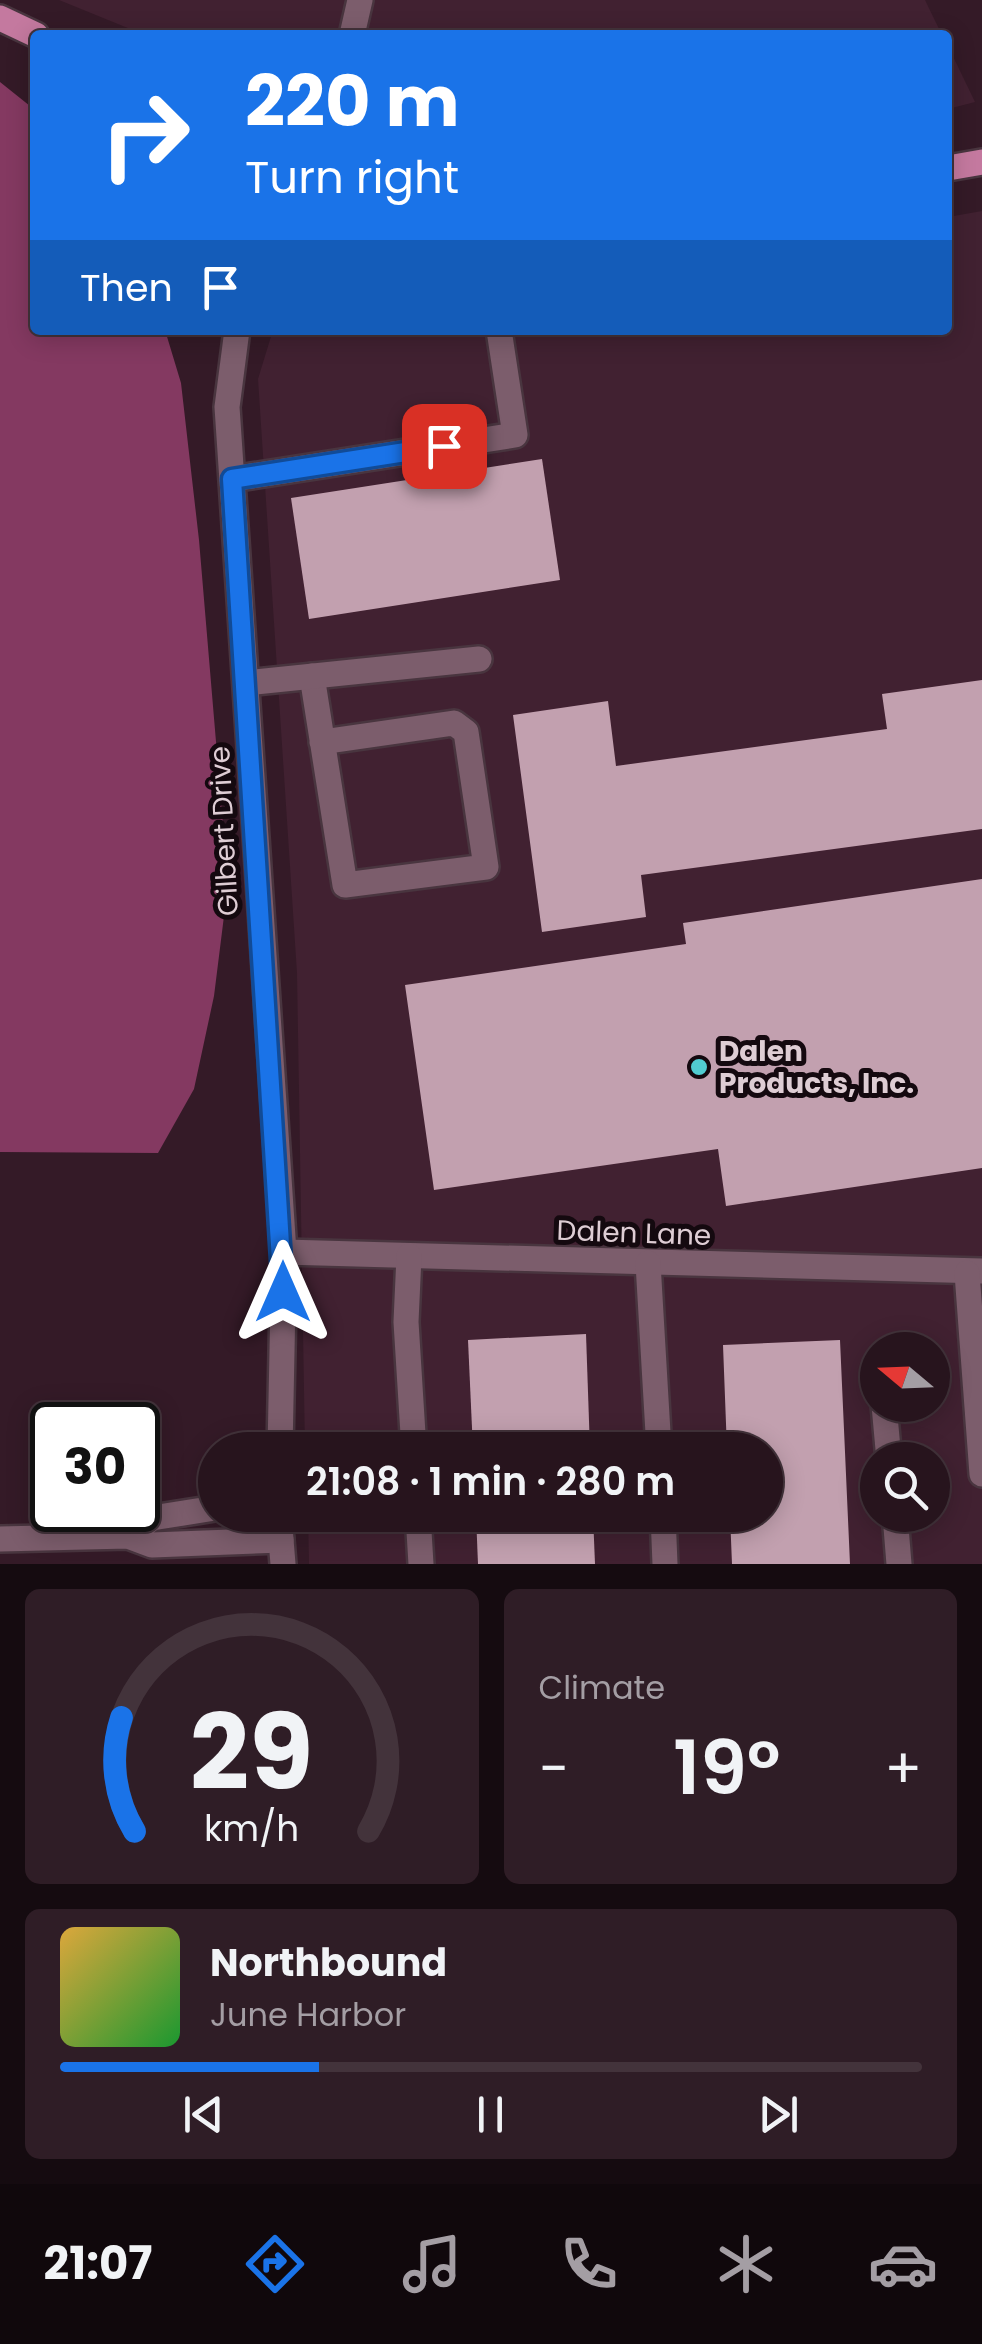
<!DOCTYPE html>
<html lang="en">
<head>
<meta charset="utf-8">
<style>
	:root { --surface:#27141d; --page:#2f1d26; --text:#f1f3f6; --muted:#a49ea4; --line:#43333b; --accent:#1a73e8 }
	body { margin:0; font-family:Poppins,sans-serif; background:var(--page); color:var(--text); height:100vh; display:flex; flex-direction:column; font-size:38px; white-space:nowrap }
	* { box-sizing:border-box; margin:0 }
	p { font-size:32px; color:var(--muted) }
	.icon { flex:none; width:55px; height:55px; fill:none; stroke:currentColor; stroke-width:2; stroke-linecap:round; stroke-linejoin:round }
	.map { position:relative; height:1564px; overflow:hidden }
	.details { display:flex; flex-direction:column; gap:25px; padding:25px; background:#150b10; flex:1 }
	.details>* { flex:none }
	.top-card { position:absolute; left:30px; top:30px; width:922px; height:305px; border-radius:10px; box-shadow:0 5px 25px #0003,0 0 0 2px var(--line); background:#1a73e8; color:#fff; overflow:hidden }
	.needle { width:65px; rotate:289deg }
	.controls { position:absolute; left:860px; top:1332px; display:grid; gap:20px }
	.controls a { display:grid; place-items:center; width:90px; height:90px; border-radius:50%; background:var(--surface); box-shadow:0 5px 25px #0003,0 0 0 2px var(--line); font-size:50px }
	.speed { position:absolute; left:30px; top:1402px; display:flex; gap:20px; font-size:50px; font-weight:700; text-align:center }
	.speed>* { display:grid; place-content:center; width:130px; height:130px; border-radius:50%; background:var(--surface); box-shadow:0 5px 25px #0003,0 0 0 2px var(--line); line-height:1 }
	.speed .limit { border:5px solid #111; border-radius:15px; background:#fff; color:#111 }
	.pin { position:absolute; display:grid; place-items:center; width:85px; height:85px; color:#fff; margin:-42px; border-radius:20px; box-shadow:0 5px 15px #0006 }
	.me { position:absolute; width:110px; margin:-55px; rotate:0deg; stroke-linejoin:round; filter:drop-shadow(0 0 8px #0008) }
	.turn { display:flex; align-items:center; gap:35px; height:210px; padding:0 50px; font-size:45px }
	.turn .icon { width:130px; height:130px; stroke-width:2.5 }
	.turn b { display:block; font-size:70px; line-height:85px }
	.then { display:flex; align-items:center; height:95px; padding:0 50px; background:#0003; gap:20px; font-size:38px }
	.big { font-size:75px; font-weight:600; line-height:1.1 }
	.details .widget { flex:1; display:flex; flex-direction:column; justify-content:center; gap:15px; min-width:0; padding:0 35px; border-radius:15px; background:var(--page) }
	.details .dial { align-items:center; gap:0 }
	.dial svg { height:260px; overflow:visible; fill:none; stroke:var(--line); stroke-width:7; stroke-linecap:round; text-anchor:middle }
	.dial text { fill:var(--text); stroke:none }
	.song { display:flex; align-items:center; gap:30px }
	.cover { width:120px; height:120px; border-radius:15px; background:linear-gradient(135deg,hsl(40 70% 55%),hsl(130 70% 35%)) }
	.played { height:10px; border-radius:5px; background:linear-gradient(90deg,var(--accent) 30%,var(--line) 30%) }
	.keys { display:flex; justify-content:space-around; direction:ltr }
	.heat { display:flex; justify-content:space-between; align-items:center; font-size:55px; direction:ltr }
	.details .tiles { flex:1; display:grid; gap:25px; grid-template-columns:1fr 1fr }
	.widget:last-child { grid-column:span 2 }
	.trip { position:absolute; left:198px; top:1432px; width:585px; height:100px; border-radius:50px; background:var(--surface); box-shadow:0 5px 25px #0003,0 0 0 2px var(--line); font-weight:600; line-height:100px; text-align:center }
	.menu { display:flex; height:160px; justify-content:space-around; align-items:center; background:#10080c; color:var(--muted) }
	.menu .icon { width:70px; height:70px }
	.menu .selected { color:var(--accent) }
	.menu b { font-size:45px; color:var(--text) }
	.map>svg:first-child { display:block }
	.built { fill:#412131; fill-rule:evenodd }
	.forest { fill:#843961 }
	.building { fill:#c2a0af }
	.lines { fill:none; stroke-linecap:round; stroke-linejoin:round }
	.minor-casing { stroke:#49353f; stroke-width:30 }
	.major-casing { stroke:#49353f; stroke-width:30 }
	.minor { stroke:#7c5d6c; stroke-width:25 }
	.major { stroke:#c4799f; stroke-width:25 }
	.route-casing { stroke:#114b97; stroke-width:25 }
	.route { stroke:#1a73e8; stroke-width:18 }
	.poi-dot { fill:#51ccd1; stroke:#14090f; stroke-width:4 }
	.labels { text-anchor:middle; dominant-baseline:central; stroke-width:10; stroke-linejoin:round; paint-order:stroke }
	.street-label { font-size:28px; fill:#decdd4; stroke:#14090f }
	.poi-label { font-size:28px; font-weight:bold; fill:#decdd4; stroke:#14090f; text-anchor:start }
</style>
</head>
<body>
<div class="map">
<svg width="982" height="1564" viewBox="0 0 982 1564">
	<rect width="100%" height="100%" fill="#341a27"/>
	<!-- built -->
	<g class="built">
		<polygon points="59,0 925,0 942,35 145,35"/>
		<polygon points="948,46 975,102 948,109"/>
		<path d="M982,211V1564H309L308,1515H765V1450H305L297,973L258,379L273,330H948V217ZM878,1350H932V1405H878ZM878,1460H932V1515H878Z"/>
	</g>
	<!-- forest -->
	<polygon class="forest" points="0,82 35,110 35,330 165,330 181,383 199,540 228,884 214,996 194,1089 158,1153 0,1152"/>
	<!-- building -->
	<g class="building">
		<polygon points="542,459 560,580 309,619 291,498"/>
		<polygon points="982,680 982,829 641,875 646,917 542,932 513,715 608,701 616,766 887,729 882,694"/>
		<polygon points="982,879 982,1168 726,1206 718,1149 434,1190 405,985 686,944 683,923"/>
		<polygon points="586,1334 590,1450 473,1450 468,1340"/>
		<polygon points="840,1340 850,1564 732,1564 730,1515 765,1515 765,1450 727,1450 723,1345"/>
		<polygon points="476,1515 593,1515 595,1564 478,1564"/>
	</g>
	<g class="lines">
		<defs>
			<g id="minor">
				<polyline points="352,35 360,0"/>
				<polyline points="237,330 227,407 284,1252 280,1450"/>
				<polyline points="232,479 515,435 499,330"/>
				<path d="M312,676C323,746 334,815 345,885L486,867L466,732L454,723L322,742"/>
				<polyline points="246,683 479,659"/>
				<polyline points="284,1252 982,1271"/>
				<polyline points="409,1256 406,1322 414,1450"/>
				<polyline points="648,1263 659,1450"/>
				<polyline points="967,1273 982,1474"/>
				<polyline points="884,1405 889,1460"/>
				<polyline points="279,1515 283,1564"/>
				<polyline points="418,1515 421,1564"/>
				<polyline points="663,1515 665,1564"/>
				<polyline points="895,1515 899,1564"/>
				<polyline points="128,1536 152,1518 215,1508"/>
				<polyline points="0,1539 128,1536 152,1545 281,1540"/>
			</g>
			<g id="major">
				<polyline points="0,18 36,35"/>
				<polyline points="948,168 982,162"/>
			</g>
		</defs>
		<!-- minor casing -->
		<use href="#minor" class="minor-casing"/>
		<!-- major casing -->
		<use href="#major" class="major-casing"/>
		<!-- minor -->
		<use href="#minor" class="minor"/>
		<!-- major -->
		<use href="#major" class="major"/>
	</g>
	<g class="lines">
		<defs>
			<polyline id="route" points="283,1292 232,479 444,446"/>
		</defs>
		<!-- route casing -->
		<use href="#route" class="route-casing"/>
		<!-- route -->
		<use href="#route" class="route"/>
	</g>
	<!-- markers -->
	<circle class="poi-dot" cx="699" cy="1067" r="10"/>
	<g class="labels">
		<!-- street labels -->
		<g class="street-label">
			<text transform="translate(224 831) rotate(-93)">Gilbert Drive</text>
			<text transform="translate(634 1233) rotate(2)">Dalen Lane</text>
		</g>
		<!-- poi labels -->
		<g class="poi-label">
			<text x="719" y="1051">Dalen<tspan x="719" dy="32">Products, Inc.</tspan></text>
		</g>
	</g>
</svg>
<div class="controls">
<a><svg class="needle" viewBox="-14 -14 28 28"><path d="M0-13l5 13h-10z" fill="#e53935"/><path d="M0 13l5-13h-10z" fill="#a49ea4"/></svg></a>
<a><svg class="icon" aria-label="search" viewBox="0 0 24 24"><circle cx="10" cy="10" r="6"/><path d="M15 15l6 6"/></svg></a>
</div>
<div class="speed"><div class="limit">30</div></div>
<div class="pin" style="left:444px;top:446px;background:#d93025"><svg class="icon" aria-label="arrive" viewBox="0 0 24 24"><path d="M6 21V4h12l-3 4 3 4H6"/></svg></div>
<svg class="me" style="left:283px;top:1292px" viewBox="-20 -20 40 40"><path d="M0-17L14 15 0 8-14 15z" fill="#1a73e8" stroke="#fff" stroke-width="4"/></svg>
<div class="trip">21:08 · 1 min · 280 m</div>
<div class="top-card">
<div class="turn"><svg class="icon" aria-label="right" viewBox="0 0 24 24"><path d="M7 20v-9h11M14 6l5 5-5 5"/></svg><div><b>220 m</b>Turn right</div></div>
<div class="then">Then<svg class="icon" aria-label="arrive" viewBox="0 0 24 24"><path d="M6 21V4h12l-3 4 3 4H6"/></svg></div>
</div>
</div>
<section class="details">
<div class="tiles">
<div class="widget dial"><svg viewBox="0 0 100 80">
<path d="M14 69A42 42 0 1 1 86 69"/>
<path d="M14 69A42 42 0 0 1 10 34" stroke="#1a73e8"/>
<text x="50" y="56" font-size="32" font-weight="700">29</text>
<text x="50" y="72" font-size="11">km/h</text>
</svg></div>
<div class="widget"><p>Climate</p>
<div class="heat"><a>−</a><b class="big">19°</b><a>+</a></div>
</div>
<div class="widget">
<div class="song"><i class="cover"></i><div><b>Northbound</b><p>June Harbor</p></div></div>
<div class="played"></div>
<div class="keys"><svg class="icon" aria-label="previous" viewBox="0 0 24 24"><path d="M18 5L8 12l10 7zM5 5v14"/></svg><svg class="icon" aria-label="pause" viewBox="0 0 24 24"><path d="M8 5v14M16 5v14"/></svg><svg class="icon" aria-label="next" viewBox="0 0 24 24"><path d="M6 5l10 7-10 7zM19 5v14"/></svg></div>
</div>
</div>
</section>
<nav class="menu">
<b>21:07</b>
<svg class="icon selected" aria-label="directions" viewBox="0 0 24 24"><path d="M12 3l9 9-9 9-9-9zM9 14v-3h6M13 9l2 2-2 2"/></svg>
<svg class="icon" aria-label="music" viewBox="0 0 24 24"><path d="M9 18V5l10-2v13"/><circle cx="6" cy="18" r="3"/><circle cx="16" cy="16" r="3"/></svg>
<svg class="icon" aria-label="phone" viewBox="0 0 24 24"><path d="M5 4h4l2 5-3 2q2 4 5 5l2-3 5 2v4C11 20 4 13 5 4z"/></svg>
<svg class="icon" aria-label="climate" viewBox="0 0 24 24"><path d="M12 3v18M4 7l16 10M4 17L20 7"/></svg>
<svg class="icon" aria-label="car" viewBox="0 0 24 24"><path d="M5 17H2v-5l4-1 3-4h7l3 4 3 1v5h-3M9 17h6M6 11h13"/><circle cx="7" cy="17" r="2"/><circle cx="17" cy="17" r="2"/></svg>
</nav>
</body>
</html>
